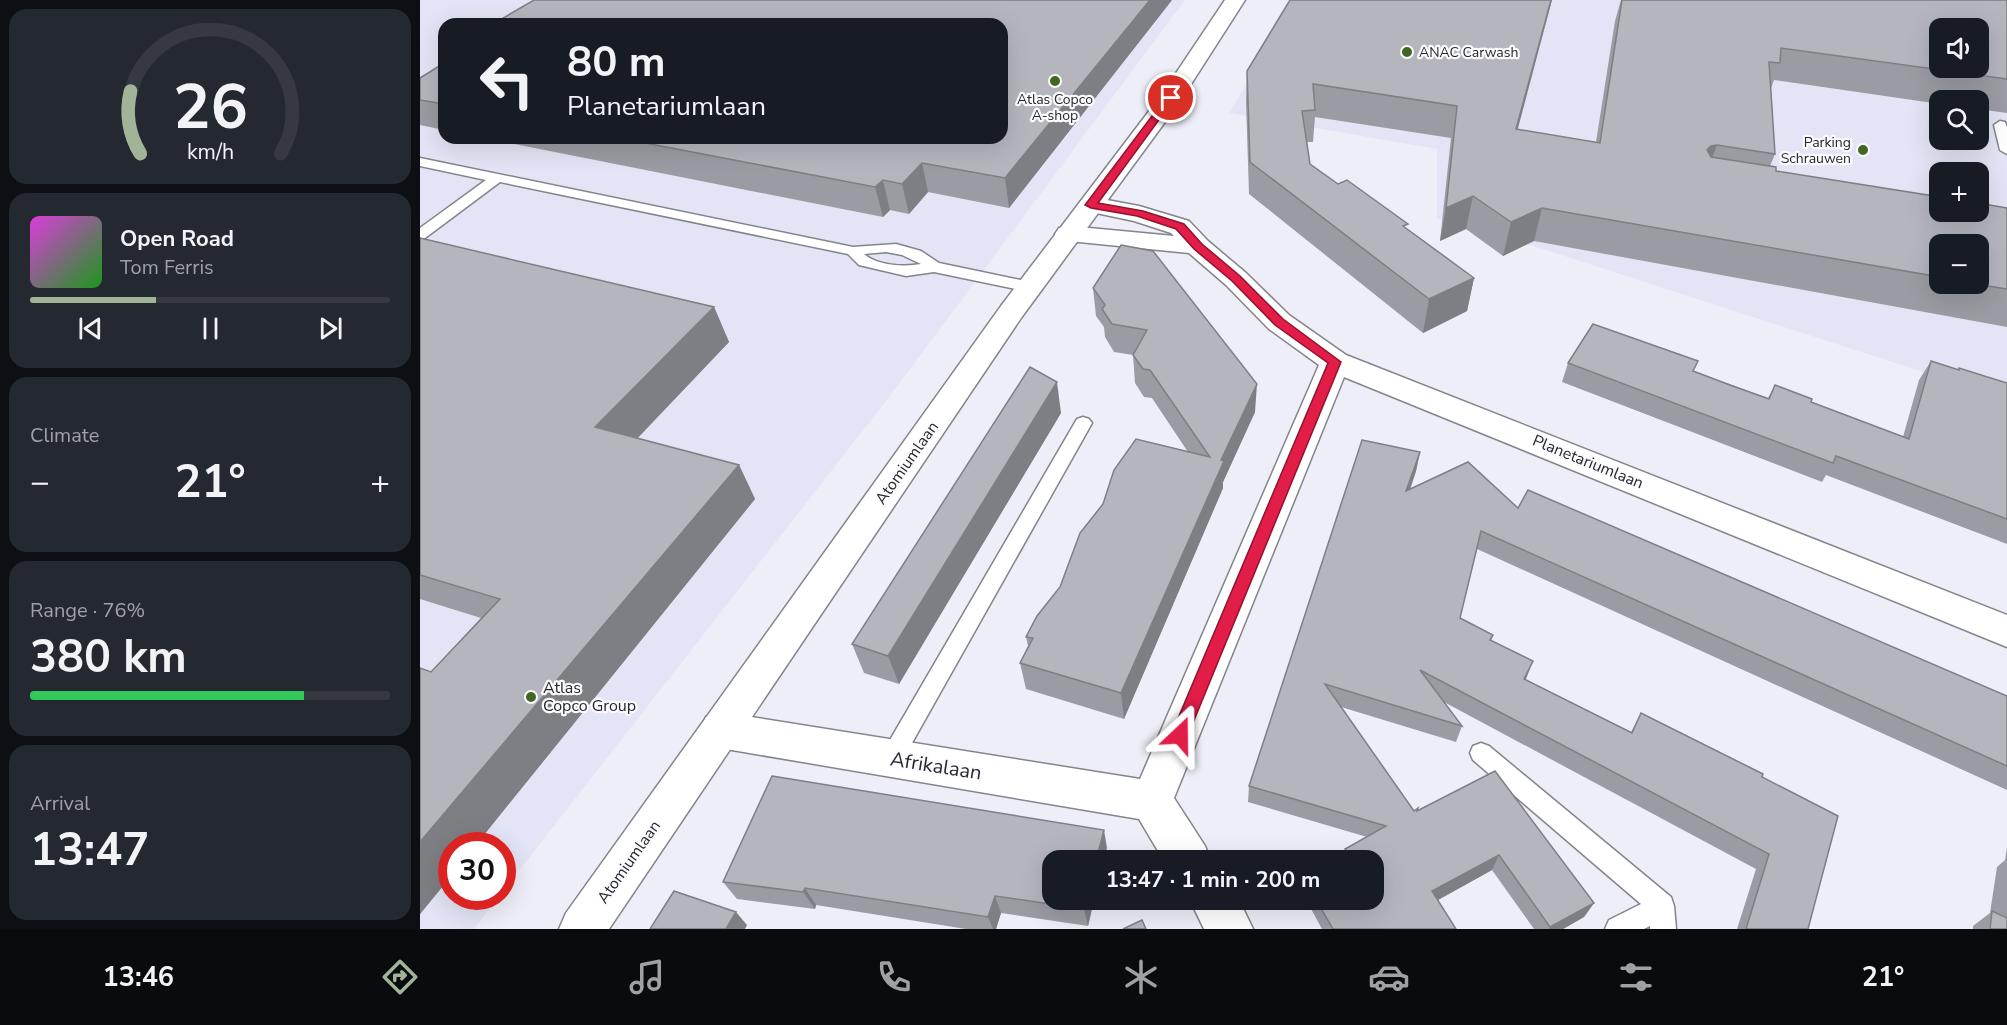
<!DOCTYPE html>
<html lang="en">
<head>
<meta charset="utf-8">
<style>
	:root { --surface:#171b24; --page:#242831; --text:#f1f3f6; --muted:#9ea1a6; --line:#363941; --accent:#a2b497 }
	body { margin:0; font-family:"Nunito Sans",sans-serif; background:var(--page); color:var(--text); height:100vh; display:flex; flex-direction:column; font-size:22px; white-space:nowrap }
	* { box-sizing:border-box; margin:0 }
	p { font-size:20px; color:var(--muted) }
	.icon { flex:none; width:33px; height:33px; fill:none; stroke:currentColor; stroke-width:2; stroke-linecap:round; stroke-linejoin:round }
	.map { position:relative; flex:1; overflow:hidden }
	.sheet { display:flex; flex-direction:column; gap:9px; padding:9px; background:#0d0f14; width:420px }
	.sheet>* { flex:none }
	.top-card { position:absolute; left:18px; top:18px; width:570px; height:126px; border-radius:18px; box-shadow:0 6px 24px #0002; background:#171b24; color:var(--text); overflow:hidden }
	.tools { position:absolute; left:1509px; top:18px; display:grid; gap:12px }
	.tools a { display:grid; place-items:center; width:60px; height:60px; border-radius:12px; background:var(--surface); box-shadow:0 6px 24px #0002; font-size:30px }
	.speed { position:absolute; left:18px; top:832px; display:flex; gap:12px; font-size:30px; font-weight:700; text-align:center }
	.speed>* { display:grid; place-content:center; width:78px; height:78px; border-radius:50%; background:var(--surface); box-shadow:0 6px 24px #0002; line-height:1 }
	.speed .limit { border:9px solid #d22; background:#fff; color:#111 }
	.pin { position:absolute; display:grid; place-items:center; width:51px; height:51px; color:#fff; margin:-26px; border:3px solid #fff; border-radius:50%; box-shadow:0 2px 6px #0007 }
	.me { position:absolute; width:66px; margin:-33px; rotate:23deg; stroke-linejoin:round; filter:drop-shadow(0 0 4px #0008) }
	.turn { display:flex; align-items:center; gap:21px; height:126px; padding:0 30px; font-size:27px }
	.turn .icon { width:78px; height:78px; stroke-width:2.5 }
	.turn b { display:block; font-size:42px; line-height:51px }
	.big { font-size:45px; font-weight:700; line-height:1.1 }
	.sheet .widget { flex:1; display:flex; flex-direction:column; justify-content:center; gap:9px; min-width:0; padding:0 21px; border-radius:18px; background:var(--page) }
	.sheet .dial { align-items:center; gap:0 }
	.dial svg { height:156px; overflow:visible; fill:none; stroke:var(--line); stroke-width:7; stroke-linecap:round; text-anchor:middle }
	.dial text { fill:var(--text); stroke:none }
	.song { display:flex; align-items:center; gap:18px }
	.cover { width:72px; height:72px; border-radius:9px; background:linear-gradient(135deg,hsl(300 70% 55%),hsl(120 70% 35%)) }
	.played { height:6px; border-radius:3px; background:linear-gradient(90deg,var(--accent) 35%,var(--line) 35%) }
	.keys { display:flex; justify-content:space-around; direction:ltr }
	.heat { display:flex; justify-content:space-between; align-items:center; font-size:33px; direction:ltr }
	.charge { height:9px; border-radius:4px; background:linear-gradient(90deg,#34c759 76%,var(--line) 0) }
	.trip { position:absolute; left:622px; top:850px; width:342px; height:60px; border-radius:18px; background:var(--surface); box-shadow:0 6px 24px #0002; font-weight:700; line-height:60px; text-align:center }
	.tab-bar { display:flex; height:96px; justify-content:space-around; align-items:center; background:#090b0e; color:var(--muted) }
	.tab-bar .icon { width:42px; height:42px }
	.tab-bar .active { color:var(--accent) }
	.tab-bar b { font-size:27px; color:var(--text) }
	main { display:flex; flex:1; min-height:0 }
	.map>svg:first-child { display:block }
	.built { fill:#e3e4f5; fill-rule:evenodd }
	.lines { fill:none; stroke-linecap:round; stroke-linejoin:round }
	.service-casing { stroke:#83848c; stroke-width:3 }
	.minor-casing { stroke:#83848c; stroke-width:3 }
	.tertiary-casing { stroke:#83848c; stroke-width:3 }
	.service { fill:#fff; fill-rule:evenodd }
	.minor { fill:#fff; fill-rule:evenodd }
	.tertiary { fill:#fff; fill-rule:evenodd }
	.wall { fill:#9b9ca3; fill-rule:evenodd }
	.shaded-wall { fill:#7e7f84 }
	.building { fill:#b4b5bd; stroke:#7e7f84; stroke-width:1.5; fill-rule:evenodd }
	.route { fill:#e11d48; stroke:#92132f; stroke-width:1.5 }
	.poi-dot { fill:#416722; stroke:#fbfbff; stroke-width:2 }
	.labels { text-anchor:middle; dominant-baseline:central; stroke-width:4.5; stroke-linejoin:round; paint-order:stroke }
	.far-poi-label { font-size:14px; fill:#27282b; stroke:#fbfbff; text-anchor:start }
	.street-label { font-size:16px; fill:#27282b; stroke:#fbfbff }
	.poi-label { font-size:16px; fill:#27282b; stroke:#fbfbff; text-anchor:start }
	.near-street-label { font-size:20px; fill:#27282b; stroke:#fbfbff }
</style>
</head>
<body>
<main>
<section class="sheet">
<div class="widget dial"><svg viewBox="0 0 100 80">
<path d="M14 69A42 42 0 1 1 86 69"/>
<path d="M14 69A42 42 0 0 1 9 37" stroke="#a2b497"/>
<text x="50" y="56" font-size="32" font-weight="700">26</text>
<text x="50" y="72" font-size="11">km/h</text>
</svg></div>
<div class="widget">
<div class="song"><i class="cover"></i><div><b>Open Road</b><p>Tom Ferris</p></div></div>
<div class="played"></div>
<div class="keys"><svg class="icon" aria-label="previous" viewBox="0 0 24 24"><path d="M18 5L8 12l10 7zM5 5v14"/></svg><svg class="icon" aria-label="pause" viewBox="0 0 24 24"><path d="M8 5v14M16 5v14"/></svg><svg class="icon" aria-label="next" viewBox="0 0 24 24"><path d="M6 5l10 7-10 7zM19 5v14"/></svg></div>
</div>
<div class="widget"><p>Climate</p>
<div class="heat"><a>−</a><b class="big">21°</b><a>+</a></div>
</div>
<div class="widget"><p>Range · 76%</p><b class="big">380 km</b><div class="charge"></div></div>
<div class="widget"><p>Arrival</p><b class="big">13:47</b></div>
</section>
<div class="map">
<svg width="1587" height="929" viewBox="0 0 1587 929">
	<rect width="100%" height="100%" fill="#edeef7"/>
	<!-- built -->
	<g class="built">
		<path d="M0,0H765L469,397L83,891L82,846H32V897H78L54,929H0ZM24,24H582V138H24Z"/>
		<path d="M877,0H1466L1587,15V399L1126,250L1017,218V149L809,113ZM1520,28H1558V68H1520ZM1520,100H1558V140H1520ZM1520,172H1558V212H1520ZM1520,244H1558V284H1520Z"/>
	</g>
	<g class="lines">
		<defs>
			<g id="service">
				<polygon points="1580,121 1585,122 1587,127 1587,154 1580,150 1574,125"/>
				<path d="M0,158L433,247L476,244L501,251L519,263L610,282L618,287L610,292L514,272L486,276L439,265L428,254L80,182L5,238L0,239V228L66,180L0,166ZM466,252L482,255L501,264C485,267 457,266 444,254Z"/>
				<polygon points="663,417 669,419 672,423 479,766 471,769 463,766 460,759 463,752 657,419"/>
				<polygon points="1061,743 1069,746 1251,897 1254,906 1256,929 1230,929 1230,926 1224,929 1185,929 1189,920 1221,904 1053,760 1050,753 1053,746"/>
			</g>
			<g id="minor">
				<polygon points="671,197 719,206 769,221 788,241 826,273 869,315 926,355 1587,615 1587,647 924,377 754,798 785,846 791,861 744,861 719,819 300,748 286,743 280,730 286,717 300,712 720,779 899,365 849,329 806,285 769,253 639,240 635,234 639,228 648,226 754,236 751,233 714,221 662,210 658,205 662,200"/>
				<polygon points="770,900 819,900 833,929 784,929"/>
			</g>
			<polygon id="tertiary" points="805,0 825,0 759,103 601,318 189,929 139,929 146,913 581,306 742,94"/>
		</defs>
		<!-- service casing -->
		<use href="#service" class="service-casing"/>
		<!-- minor casing -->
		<use href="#minor" class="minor-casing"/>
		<!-- tertiary casing -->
		<use href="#tertiary" class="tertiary-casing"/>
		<!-- service -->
		<use href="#service" class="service"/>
		<!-- minor -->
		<use href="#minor" class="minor"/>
		<!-- tertiary -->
		<use href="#tertiary" class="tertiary"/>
	</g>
	<!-- wall -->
	<g class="wall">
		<polygon points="752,0 589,208 508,192 489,214 470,210 463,217 64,138 582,138"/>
		<path d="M870,0L1097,130L1176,142L1195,21L1201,0H1587V113L1558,109V100H1520V104L1354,80L1351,88L1355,154L1350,166L1356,171L1587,208V327L1114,241L1083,256L1046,229L1020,241L1031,138L895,117L893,142H887L890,164L918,184L987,229L1054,278L1047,311L1003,333L829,194L826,102L827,71ZM1520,244L1558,284H1520Z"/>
		<polygon points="24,63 24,130 0,125 0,78"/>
		<polygon points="0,238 294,307 309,342 217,438 319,465 335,499 55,846 32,846 32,875 0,914 11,672 61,618 0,599"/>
		<polygon points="673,288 835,412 803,482 803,488 704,719 606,689 600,663 608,646 606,637 768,452 732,398 724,397 715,383 713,355 694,352 685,337 684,327 676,316"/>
		<polygon points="1511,361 1538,370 1539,368 1587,387 1587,544 1406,475 1402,482 1142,382 1148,363 1273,371 1348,398 1355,385 1391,402 1483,437 1499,380"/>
		<polygon points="641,413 479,684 444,673 432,644"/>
		<polygon points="1000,452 996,471 990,490 1098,508 1587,696 1587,790 1057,549 1040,618 1073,635 1071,641 1106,680 1211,732 1221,713 1342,777 1388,929 1317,929 1336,869 1024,702 1042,726 1036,742 921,707 994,811 997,811 1174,903 1164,917 1143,929 1114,929 1072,870 1018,900 1036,929 902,929 890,907 891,900 954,900 954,861 922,861 925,849 947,837 828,802 829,786"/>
		<polygon points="1587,847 1587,929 1553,929 1553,926 1570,913 1577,867 1585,860"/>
		<polygon points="687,848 633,900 674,900 668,926 581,913 576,929 546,929 396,905 395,909 317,899 303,882"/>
	</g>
	<!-- shaded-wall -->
	<g class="shaded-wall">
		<polygon points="730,0 752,0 589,208 585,178"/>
		<polygon points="1131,0 1132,0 1089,162 1096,129"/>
		<polygon points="1297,145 1284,178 1287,150 1291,146"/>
		<polygon points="502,163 508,192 489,214 482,184"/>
		<polygon points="463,180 470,210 463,217 455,187"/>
		<polygon points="1053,196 1046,229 1020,241 1026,208"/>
		<polygon points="1122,208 1114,241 1083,256 1091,222"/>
		<polygon points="1054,278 1047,311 1003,333 1009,299"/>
		<polygon points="294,307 309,342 195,462 175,427"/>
		<polygon points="637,382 641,413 479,684 468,656"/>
		<polygon points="837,384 835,412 803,482 803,488 704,719 701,693 801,460"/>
		<polygon points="1000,452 996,471 983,509 986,491"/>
		<polygon points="319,465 335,499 55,846 32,846 32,875 0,914 0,842"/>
		<polygon points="1113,661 1106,679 1097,696 1104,679"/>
		<polygon points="684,830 687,848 683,861 676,861"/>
		<polygon points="1079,855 1072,870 1007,906 1012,891"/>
		<polygon points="385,888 396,905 395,909 383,892"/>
		<polygon points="575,896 581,913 576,929 573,929 568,917"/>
		<polygon points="667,900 674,900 668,926 664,909"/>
		<polygon points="1174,903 1164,917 1143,929 1129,929 1130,927"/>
		<polygon points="316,912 327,925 325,929 306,929"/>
	</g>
	<!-- building -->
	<g class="building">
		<polygon points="114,0 730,0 585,178 502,163 482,184 463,180 455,187 199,138 582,138 582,24 73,24"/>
		<path d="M870,0H1131L1096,129L1180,143L1202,0H1587V79L1361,48L1360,63L1349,62L1355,154L1297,145L1291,146L1287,150L1291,157L1356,167V171L1520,197V212H1558V203L1587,208V289L1555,284H1558V244H1520V277L1122,208L1091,222L1053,196L1026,208L1037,106L893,84L895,110L882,111L890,164L918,184L927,180L988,224L983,226L1054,278L1009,299L830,162L827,71ZM1520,28H1558V68H1520Z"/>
		<polygon points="24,63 24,104 0,100 0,78"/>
		<polygon points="0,238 294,307 175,427 319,465 0,842 0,668 11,672 80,599 0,575"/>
		<polygon points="701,245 733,251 837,384 801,460 804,461 701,693 600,663 613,638 606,637 617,616 640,587 660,533 683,504 694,470 716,439 790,457 730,370 723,369 713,355 727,330 692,324 682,309 685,305 673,288"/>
		<polygon points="1173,324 1278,361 1273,371 1310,385 1349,399 1355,385 1392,399 1391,402 1489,439 1511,361 1539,370 1539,368 1587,383 1587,519 1416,456 1413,463 1148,363"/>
		<polygon points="610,367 637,382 468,656 432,644"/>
		<polygon points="942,440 1000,452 986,491 1048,462 1098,508 1108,490 1587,696 1587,766 1061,531 1040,618 1073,635 1070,640 1113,661 1104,679 1212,733 1221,713 1343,774 1342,777 1418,816 1388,929 1326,929 1349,854 1000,670 1042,726 905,684 994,811 998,808 997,811 1075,771 1174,903 1130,927 1079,855 1012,891 1036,929 913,929 896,900 954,900 954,861 932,861 925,849 966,826 829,786"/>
		<polygon points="352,776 684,830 676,861 633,861 633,900 667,900 664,909 575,896 568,917 385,888 383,892 303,882"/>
		<polygon points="254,891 316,912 306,929 230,929"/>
		<polygon points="1572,911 1587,918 1587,916 1587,929 1570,929"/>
		<polygon points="722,920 726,929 703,929"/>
	</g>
	<!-- route -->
	<polygon class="route" points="747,96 755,98 678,203 723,211 764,224 782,244 820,276 863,319 921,362 768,735 766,740 760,742 754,740 751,735 908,363 855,325 812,281 774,249 756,229 717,216 671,208 665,205"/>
	<!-- markers -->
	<g class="poi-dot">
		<circle cx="987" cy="52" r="6"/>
		<circle cx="635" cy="81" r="6"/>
		<circle cx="1443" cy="150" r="6"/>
		<circle cx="111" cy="697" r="6"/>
	</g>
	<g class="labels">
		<!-- far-poi labels -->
		<g class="far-poi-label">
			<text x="999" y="52">ANAC Carwash</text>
			<text x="635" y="99" text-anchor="middle">Atlas Copco<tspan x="635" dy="16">A-shop</tspan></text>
			<text x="1431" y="142" text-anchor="end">Parking<tspan x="1431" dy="16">Schrauwen</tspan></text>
		</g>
		<!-- street labels -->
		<g class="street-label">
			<text transform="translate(1168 462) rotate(22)">Planetariumlaan</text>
			<text transform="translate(487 463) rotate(-55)">Atomiumlaan</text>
			<text transform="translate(209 862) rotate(-55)">Atomiumlaan</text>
		</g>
		<!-- poi labels -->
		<g class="poi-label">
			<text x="123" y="688">Atlas<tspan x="123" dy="18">Copco Group</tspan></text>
		</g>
		<!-- near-street labels -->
		<g class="near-street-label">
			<text transform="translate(516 766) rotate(9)">Afrikalaan</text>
		</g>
	</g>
</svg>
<div class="tools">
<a><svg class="icon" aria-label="sound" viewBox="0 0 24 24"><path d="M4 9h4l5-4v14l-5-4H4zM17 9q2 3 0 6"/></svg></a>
<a><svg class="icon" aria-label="search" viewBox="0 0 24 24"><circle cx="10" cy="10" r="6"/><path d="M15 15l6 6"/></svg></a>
<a>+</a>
<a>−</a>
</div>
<div class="speed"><div class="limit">30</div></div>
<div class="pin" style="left:751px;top:98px;background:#d93025"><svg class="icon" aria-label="arrive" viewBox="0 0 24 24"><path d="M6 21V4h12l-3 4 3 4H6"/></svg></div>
<svg class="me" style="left:760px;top:735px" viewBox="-20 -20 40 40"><path d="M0-17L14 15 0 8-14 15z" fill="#e11d48" stroke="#fff" stroke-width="4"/></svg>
<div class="trip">13:47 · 1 min · 200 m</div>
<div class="top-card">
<div class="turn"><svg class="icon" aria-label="left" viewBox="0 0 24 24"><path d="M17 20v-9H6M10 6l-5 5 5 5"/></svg><div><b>80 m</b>Planetariumlaan</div></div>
</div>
</div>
</main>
<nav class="tab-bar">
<b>13:46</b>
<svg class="icon active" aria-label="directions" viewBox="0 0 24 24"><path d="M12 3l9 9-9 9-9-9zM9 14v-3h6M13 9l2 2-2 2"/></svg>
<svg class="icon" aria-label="music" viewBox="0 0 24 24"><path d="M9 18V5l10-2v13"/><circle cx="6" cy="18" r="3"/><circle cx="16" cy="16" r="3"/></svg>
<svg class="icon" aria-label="phone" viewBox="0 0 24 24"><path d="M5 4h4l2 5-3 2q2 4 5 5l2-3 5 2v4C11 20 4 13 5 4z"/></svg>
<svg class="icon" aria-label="climate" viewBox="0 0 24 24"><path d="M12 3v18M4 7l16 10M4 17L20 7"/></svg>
<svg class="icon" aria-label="car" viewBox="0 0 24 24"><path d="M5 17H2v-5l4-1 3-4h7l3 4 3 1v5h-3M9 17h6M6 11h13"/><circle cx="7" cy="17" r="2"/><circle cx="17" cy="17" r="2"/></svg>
<svg class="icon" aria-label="filters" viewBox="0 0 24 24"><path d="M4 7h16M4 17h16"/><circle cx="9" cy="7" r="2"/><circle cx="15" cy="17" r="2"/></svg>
<b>21°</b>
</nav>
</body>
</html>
